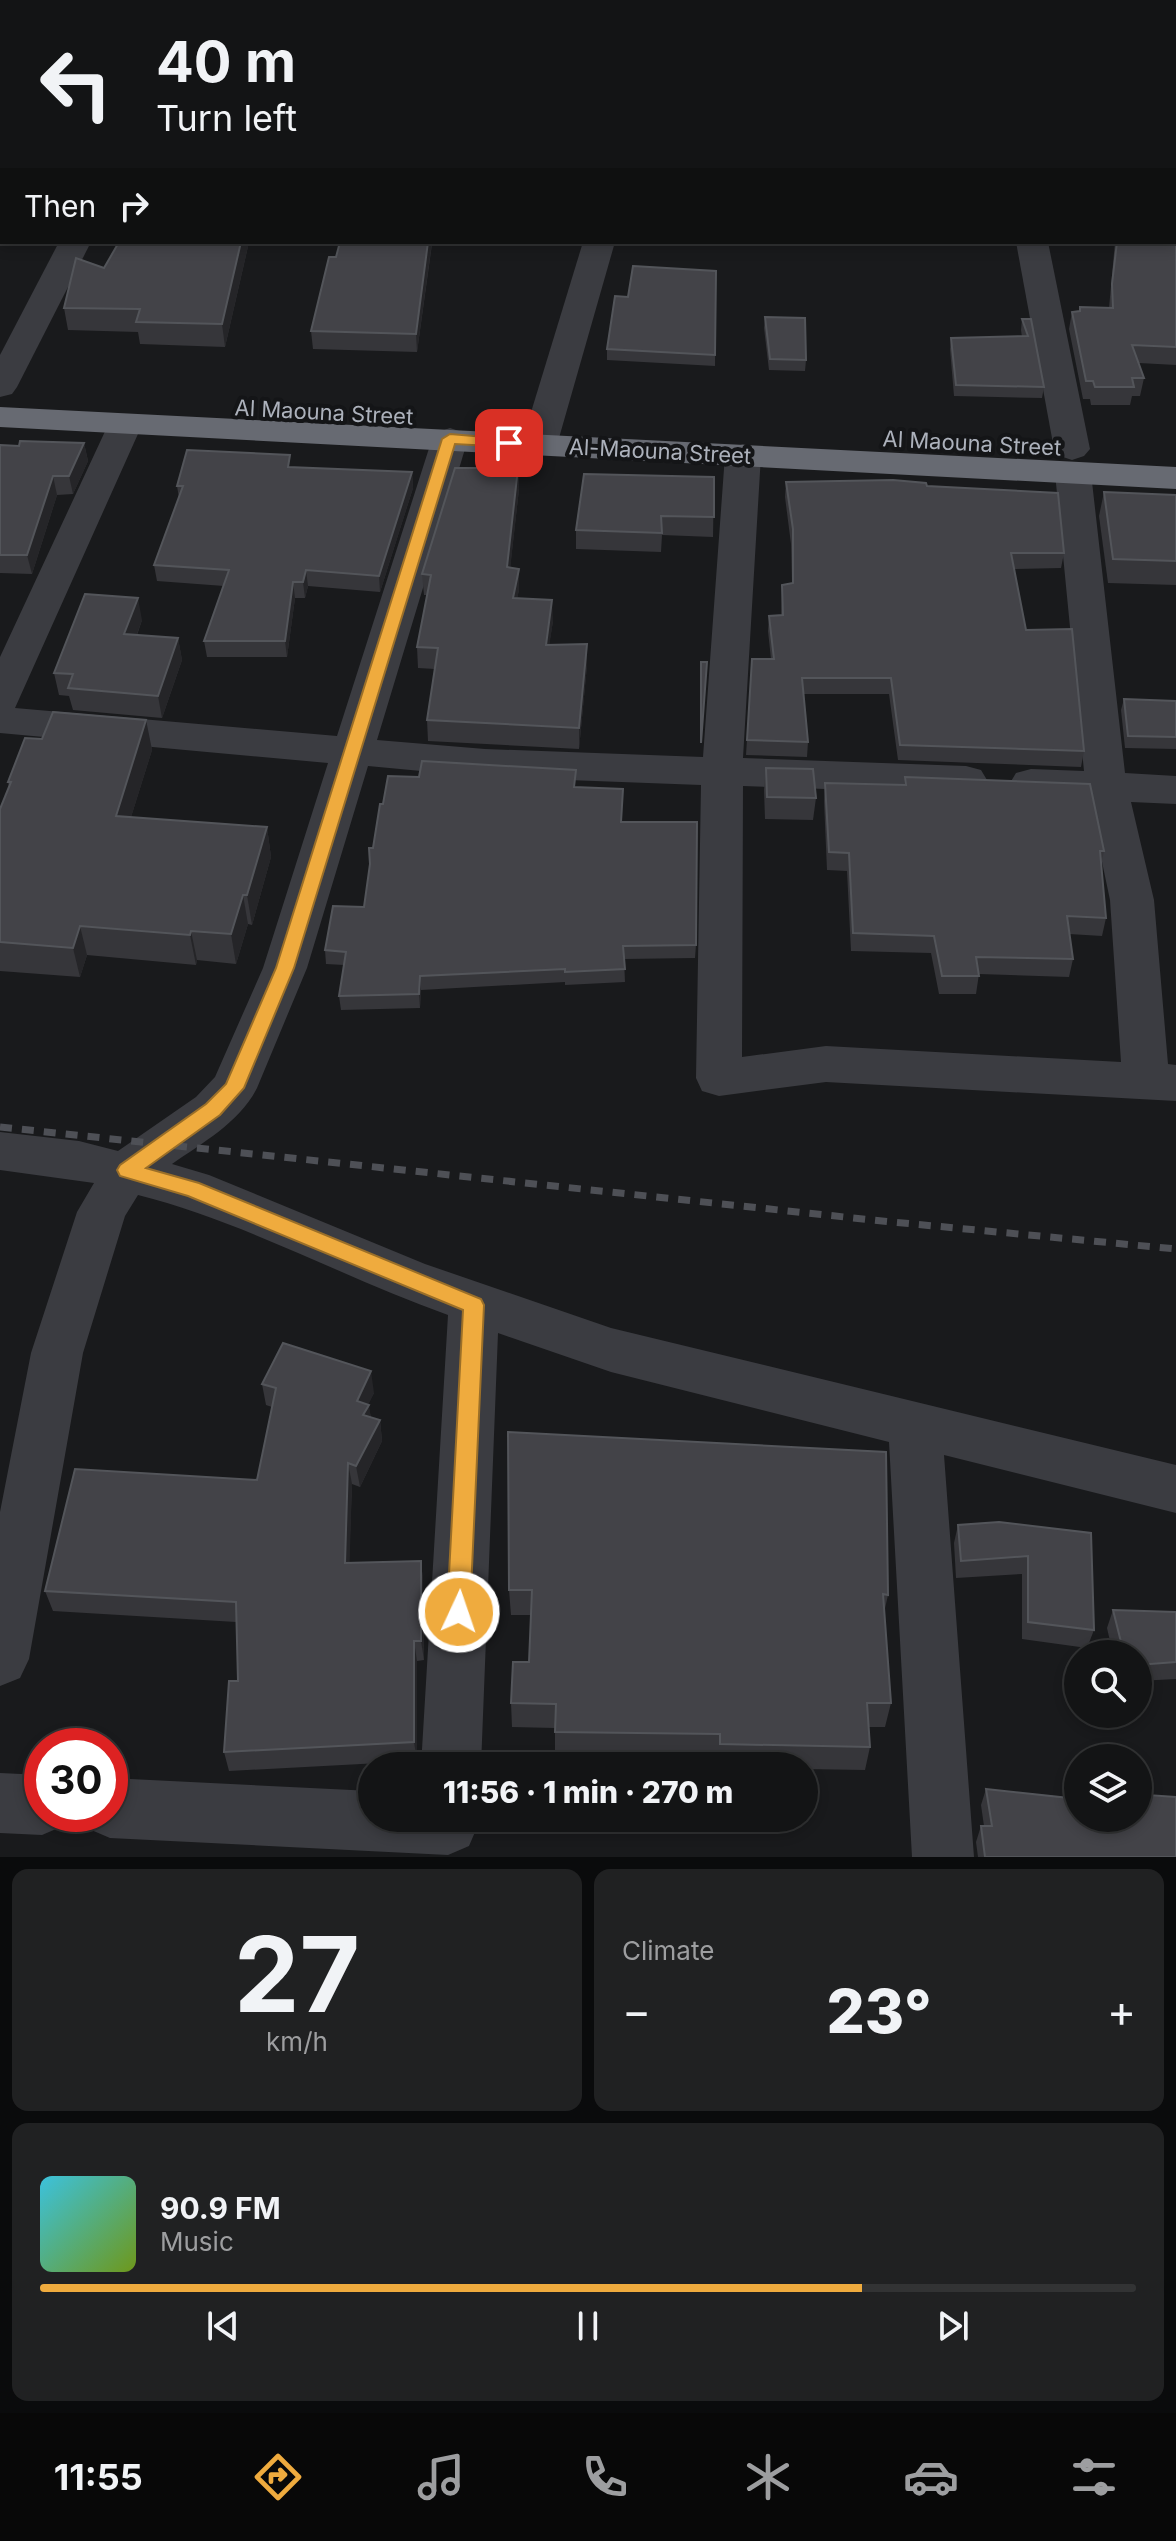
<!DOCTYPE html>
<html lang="en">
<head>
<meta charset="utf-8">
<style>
	:root { --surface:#131415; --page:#202122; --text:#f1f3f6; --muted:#9d9ea0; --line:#323334; --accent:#efab3e }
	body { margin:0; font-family:Inter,sans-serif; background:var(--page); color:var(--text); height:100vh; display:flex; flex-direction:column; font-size:30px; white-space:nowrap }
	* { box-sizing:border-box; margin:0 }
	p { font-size:26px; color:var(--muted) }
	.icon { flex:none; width:44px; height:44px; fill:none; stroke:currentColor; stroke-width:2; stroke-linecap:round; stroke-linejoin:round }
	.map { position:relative; height:1857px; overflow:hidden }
	.side { display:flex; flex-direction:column; gap:12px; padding:12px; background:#0a0b0c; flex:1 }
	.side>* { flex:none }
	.guide { position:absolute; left:0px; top:0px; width:1176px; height:244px; box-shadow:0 4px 12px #0003,0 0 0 2px var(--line); background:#131415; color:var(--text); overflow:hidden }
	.fabs { position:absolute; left:1064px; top:1640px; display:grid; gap:16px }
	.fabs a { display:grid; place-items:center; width:88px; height:88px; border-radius:50%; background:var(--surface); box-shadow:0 4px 12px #0003,0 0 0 2px var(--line); font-size:40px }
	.speed { position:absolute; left:24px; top:1728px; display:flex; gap:16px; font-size:40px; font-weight:700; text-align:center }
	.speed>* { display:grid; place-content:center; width:104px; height:104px; border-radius:50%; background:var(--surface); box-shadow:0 4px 12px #0003,0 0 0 2px var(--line); line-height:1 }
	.speed .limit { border:12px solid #d22; background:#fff; color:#111 }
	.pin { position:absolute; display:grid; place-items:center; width:68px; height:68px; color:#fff; margin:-34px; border-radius:16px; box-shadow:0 4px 12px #0006 }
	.me { position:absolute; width:88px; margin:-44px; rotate:3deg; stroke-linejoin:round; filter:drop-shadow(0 0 6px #0008) }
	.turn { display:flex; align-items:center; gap:28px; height:168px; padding:0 24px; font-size:36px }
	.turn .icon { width:104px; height:104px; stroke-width:2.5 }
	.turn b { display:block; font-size:56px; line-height:68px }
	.then { display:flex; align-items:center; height:76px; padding:0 24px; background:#0003; gap:16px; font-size:30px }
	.big { font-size:60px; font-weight:800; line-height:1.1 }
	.side .tile { flex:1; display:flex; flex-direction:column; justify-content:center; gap:12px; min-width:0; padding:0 28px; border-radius:16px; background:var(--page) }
	.side .dial { align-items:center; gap:0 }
	.dial b { font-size:104px; line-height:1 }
	.song { display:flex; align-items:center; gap:24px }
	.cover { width:96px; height:96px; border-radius:12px; background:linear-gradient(135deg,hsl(190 70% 55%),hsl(80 70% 35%)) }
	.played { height:8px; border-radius:4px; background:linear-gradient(90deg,var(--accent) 75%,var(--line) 75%) }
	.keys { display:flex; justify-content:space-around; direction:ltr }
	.heat { display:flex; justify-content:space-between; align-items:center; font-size:44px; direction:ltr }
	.side .tiles { flex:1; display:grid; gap:12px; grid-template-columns:1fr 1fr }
	.tile:last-child { grid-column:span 2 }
	.trip { position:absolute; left:358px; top:1752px; width:460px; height:80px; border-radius:40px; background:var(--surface); box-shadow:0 4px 12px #0003,0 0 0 2px var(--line); font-weight:800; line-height:80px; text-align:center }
	.dock { display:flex; height:128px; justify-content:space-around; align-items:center; background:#080808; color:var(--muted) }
	.dock .icon { width:56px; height:56px }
	.dock .on { color:var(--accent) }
	.dock b { font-size:36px; color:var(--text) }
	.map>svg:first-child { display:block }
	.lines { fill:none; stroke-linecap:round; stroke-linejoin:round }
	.street { fill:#3b3c41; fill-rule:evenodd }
	.highway { fill:#676a72; fill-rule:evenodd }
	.rail { stroke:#4e5056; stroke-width:7; stroke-dasharray:12 10; stroke-linecap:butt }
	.wall { fill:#36363a }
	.shaded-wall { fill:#252528 }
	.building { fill:#434348; stroke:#53555a; stroke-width:2 }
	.route { fill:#efab3e; stroke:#9b6f28; stroke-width:2 }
	.labels { text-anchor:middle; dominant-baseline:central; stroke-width:8; stroke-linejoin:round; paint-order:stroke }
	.far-street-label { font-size:22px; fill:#acb1bb; stroke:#141517 }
</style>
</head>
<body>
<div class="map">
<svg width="1176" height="1857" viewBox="0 0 1176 1857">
	<rect width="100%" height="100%" fill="#191a1c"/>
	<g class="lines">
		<!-- street -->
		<g class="street">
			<polygon points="59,242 91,242 17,387 12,394 0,397 0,355"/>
			<polygon points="583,242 615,242 557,445 551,452 539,456 527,452 521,445"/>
			<polygon points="1016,242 1048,242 1090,449 1084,456 1072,460 1060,456 1054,449"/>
			<path d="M125,415L137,418L142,425L15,708L337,736L432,439L438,432L450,428L462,432L468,439L377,740L485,749L703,757L725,455L731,448L743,444L755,448L761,455L743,758L966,766L981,770L987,780L981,790L966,794L743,786L742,1057L826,1046L1121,1062L1110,900L1089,800L1031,797L1016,793L1010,783L1016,773L1031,769L1084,771L1055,473L1060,465L1073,462L1086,465L1091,473L1125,773L1176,776V804L1131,802L1154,900L1168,1064L1176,1065V1101L826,1082L719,1096L702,1091L696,1078L701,785L485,777L368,766L307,968L257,1088C239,1123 203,1142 172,1164L209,1175L425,1264L611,1328L1176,1465V1513L944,1455L974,1857H912L889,1442L611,1372L498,1333L481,1766H421L448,1315C344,1278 245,1222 138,1195L125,1216L83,1353L29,1659L20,1678L0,1686V1512L31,1353L77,1212L94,1183L0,1170V1132L79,1141L118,1151L196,1097L215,1077L263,968L328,763L0,733V657L108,425L113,418Z"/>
			<polygon points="0,1773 42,1775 42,1814 68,1814 63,1826 42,1835 0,1833"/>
			<polygon points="110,1778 372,1791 372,1818 475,1818 478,1825 469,1846 448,1855 110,1838 89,1829 82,1814 110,1814"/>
		</g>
		<!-- highway -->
		<polygon class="highway" points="0,407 1176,467 1176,489 0,427"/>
		<!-- rail -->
		<polyline class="rail" points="0,1127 882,1221 1176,1249"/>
	</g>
	<!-- wall -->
	<g class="wall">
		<polygon points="0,0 2,2 2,34 0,34"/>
		<polygon points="922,0 1176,0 1176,60 1174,60 1174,2 941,2"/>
		<polygon points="2,72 2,234 0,234 0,86 1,86"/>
		<polygon points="1174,78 1176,79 1176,365 1139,363 1144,378 1140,396 1132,396 1130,405 1091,405 1090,399 1083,399 1069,329 1072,312 1079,311 1080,307 1109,308 1115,242 1174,242"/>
		<polygon points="249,242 225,347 140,344 138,332 68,330 64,308 104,268"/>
		<polygon points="432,244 417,352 313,349 311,331 336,257"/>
		<polygon points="716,271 715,366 607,360 607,349 628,297"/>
		<polygon points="765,317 806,360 805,371 769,370 764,328"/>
		<polygon points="1022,319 1044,387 1042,398 954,396 950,349 951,338 1022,337 1021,330"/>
		<polygon points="84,443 88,461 73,494 57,495 32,574 0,573 0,445 19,446"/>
		<polygon points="291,468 412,472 413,488 380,592 308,586 305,598 295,598 287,657 207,657 204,641 224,586 157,581 154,565 179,498 177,486"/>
		<polygon points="518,468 519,489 510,568 519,590 517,598 553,621 549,645 587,665 579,749 428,741 427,720 435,669 418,668 417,647 427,595 424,595 422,574"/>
		<polygon points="714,477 713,537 662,535 661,552 576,549 576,530"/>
		<polygon points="786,482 927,486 1064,553 1061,568 1014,569 1026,630 1084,751 1081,767 898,760 889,694 803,694 808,742 807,757 746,755 752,659 771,659 768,631 769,616 781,616 782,585 792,584 791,544 785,497"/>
		<polygon points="1104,492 1176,495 1176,585 1108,583 1099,516"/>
		<polygon points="142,620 137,635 178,638 182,660 162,718 73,710 69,696 59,695 54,673"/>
		<polygon points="1124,699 1176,701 1176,749 1125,748 1121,710"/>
		<polygon points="146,720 152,750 131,817 267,827 271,857 252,925 248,924 236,964 197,960 196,965 87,955 80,977 0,971 0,809 9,787 8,782 42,739"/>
		<polygon points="766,768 816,798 813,820 765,819 764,790"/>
		<polygon points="905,777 1104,851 1101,864 1106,918 1102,936 1069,934 1073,959 1069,977 979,974 976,994 939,994 931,953 851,951 847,871 827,870 824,801 825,783 904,785"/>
		<polygon points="576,787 622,822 696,945 695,958 624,959 625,982 565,985 565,982 421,990 420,1008 341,1010 339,996 344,965 326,964 325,950 364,907 373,848"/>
		<polygon points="262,1384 374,1393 368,1404 371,1418 380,1420 382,1441 360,1487 352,1484 349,1563 421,1561 423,1581 424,1660 417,1661 417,1761 229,1771 224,1752 238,1681 236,1622 53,1611 45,1591 257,1480 272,1407 266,1405"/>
		<polygon points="958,1525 1091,1533 1094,1630 1087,1648 1022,1639 1022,1574 956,1578 954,1543"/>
		<polygon points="509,1590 888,1595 884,1613 891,1703 885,1727 869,1727 870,1747 865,1770 804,1769 804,1766 718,1766 717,1758 555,1755 555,1728 512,1727 511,1703 529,1662 531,1615 511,1615"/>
		<polygon points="1113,1610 1176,1612 1176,1679 1138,1681 1138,1654 1113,1654 1107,1628"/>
		<polygon points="986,1789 1143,1805 1148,1795 1176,1857 978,1857 976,1842 981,1826 984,1826 981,1805"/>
	</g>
	<!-- shaded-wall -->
	<g class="shaded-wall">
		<polygon points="241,242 249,242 225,347 222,324"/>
		<polygon points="428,242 432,242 417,352 416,334"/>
		<polygon points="84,443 88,461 73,494 69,476"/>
		<polygon points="518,468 519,489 508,588 507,567"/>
		<polygon points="412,472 413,488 380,592 379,576"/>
		<polygon points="53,476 57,495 32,574 27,555"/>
		<polygon points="519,569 519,590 513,619 513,598"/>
		<polygon points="306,570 308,586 305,598 303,582"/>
		<polygon points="293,582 295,598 287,657 285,641"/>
		<polygon points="138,598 142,620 129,656 124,634"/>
		<polygon points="552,600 553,621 546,667 546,645"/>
		<polygon points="178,638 182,660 162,718 158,696"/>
		<polygon points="587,644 587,665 579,749 579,728"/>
		<polygon points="146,720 152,750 122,846 116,816"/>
		<polygon points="267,827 271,857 252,925 247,895"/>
		<polygon points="243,895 248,924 236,964 231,934"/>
		<polygon points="80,926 87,955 80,977 73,948"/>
		<polygon points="191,931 197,960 196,965 190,935"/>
		<polygon points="420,976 421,990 420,1008 419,994"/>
		<polygon points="371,1371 374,1393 360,1422 357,1401"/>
		<polygon points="369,1405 372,1426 363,1415"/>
		<polygon points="380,1420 382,1441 360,1487 356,1466"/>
		<polygon points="348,1463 352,1484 349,1583 345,1563"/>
		<polygon points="421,1561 423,1581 424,1660 421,1641"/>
		<polygon points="414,1641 417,1661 417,1761 414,1742"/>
	</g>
	<!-- building -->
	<g class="building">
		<polygon points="0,0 161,0 160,2 2,2 2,18 0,18"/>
		<polygon points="312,0 432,0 431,2 311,2"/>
		<polygon points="520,0 654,0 653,2 520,2"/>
		<rect x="775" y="0" width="85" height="2"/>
		<polygon points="947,0 1176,0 1176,44 1174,44 1174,2 947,2"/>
		<polygon points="2,72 2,218 0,218 0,86 1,86"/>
		<polygon points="1174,74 1174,78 1176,79 1176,347 1132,345 1144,378 1132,378 1134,387 1095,387 1093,381 1086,381 1072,312 1080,311 1080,307 1113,308 1112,284 1117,242 1174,242"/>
		<polygon points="119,242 241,242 222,324 136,322 140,309 64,308 76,258 104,268"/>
		<polygon points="340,242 428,242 416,334 311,331 329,257 336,257"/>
		<polygon points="633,266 716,271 715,355 607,349 615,296 628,297"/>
		<polygon points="765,317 805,318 806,360 770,359"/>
		<polygon points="1022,319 1031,319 1044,387 956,385 951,338 1028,336"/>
		<polygon points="20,441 84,443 69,476 53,476 27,555 0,555 0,445 19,446"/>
		<polygon points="187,450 290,455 288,467 412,472 379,576 306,570 303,582 293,582 285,641 204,641 229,570 154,565 183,486 177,486"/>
		<polygon points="455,468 518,468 507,567 519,569 513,598 552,600 546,645 587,644 579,728 427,720 438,648 417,647 431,575 422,574"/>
		<polygon points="584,474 714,477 714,517 661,516 662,533 576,530"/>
		<polygon points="893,480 926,483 927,486 1058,493 1064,553 1011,553 1026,630 1072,629 1084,751 900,745 891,678 802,678 808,742 747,740 752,659 774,659 769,616 783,615 782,585 793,583 793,529 786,482"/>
		<polygon points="1104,492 1176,495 1176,561 1113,559"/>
		<polygon points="85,594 138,598 124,634 178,638 158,696 68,688 73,674 54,673"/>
		<polygon points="701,662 707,662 701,743"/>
		<polygon points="1124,699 1176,701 1176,737 1128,736"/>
		<polygon points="53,712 146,720 116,816 267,827 247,895 243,895 231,934 191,931 190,935 80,926 73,948 0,942 0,809 11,782 8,782 25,738 42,739"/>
		<polygon points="422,761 576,770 574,787 623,789 621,822 697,822 696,945 623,946 625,969 565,972 565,969 420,976 419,994 339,996 346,952 325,950 333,906 364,907 370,864 369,848 373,848 380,804 383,804 388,776 419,777"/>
		<polygon points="766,768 813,769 816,798 767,797"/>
		<polygon points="905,777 1090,784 1104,851 1100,851 1106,918 1067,916 1073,959 976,957 979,976 942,976 934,936 853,933 849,853 829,852 825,783 906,785"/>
		<polygon points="283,1343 371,1371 357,1401 369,1405 363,1415 380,1420 356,1466 348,1463 345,1563 421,1561 421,1641 414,1641 414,1742 224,1752 229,1681 238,1681 236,1602 45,1591 75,1469 257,1480 276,1388 262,1384"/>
		<polygon points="508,1432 886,1452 888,1595 883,1594 891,1703 867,1703 870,1747 720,1744 720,1734 555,1732 556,1704 511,1703 513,1662 529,1662 532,1590 509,1590"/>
		<polygon points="999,1522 1091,1533 1094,1630 1028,1622 1028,1556 961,1561 958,1525"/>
		<polygon points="1113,1610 1176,1612 1176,1662 1138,1665 1138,1654 1124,1654"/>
		<polygon points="986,1789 1078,1799 1078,1818 1138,1818 1138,1805 1149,1806 1148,1795 1176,1797 1176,1857 985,1857 981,1826 992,1826"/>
	</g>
	<!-- route -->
	<polygon class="route" points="450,434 509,439 517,443 509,447 455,444 294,968 244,1088 220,1115 146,1168 199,1183 481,1299 484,1305 470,1612 467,1620 459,1623 451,1620 447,1612 463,1310 188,1196 120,1176 117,1170 120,1165 206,1104 226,1084 276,968 442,439"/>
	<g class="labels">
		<!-- far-street labels -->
		<g class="far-street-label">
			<text transform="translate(324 412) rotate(3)">Al Maouna Street</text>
			<text transform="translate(972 443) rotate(3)">Al Maouna Street</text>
			<text transform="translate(660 451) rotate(3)">Al-Maouna Street</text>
		</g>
	</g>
</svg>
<div class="fabs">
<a><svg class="icon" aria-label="search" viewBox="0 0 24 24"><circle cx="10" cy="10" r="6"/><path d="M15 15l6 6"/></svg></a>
<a><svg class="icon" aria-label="layers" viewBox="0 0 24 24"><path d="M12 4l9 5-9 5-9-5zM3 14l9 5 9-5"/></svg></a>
</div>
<div class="speed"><div class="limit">30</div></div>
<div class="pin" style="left:509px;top:443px;background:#d93025"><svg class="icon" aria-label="arrive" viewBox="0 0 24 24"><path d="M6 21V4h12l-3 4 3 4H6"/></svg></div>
<svg class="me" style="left:459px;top:1612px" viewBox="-20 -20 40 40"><circle r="17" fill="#efab3e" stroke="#fff" stroke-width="3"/><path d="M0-11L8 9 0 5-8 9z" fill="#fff"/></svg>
<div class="trip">11:56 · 1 min · 270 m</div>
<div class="guide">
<div class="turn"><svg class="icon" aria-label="left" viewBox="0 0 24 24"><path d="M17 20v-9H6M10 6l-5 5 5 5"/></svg><div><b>40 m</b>Turn left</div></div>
<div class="then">Then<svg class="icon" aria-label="right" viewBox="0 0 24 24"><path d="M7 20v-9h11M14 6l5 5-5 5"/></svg></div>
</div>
</div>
<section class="side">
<div class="tiles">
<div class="tile dial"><b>27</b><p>km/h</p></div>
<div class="tile"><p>Climate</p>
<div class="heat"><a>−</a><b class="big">23°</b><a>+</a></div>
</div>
<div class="tile">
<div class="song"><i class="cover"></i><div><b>90.9 FM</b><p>Music</p></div></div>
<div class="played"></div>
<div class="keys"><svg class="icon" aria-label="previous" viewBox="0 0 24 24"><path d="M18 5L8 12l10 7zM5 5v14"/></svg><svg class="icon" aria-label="pause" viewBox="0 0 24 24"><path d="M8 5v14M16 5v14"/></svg><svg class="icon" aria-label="next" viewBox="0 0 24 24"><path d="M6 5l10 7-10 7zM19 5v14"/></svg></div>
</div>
</div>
</section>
<nav class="dock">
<b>11:55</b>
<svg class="icon on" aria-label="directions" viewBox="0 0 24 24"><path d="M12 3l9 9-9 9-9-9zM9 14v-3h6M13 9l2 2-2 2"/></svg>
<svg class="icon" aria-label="music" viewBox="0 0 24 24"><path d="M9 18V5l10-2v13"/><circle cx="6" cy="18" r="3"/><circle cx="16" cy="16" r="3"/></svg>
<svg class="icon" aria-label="phone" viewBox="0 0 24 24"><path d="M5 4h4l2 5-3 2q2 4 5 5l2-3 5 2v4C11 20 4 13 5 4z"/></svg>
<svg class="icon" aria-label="climate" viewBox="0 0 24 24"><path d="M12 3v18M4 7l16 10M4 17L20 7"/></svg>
<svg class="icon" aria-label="car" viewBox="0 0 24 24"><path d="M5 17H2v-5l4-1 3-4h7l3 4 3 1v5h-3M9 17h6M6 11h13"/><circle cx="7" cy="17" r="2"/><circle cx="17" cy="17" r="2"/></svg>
<svg class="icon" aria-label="filters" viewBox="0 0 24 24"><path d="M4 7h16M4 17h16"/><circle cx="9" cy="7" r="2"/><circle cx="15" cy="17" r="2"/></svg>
</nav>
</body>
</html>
